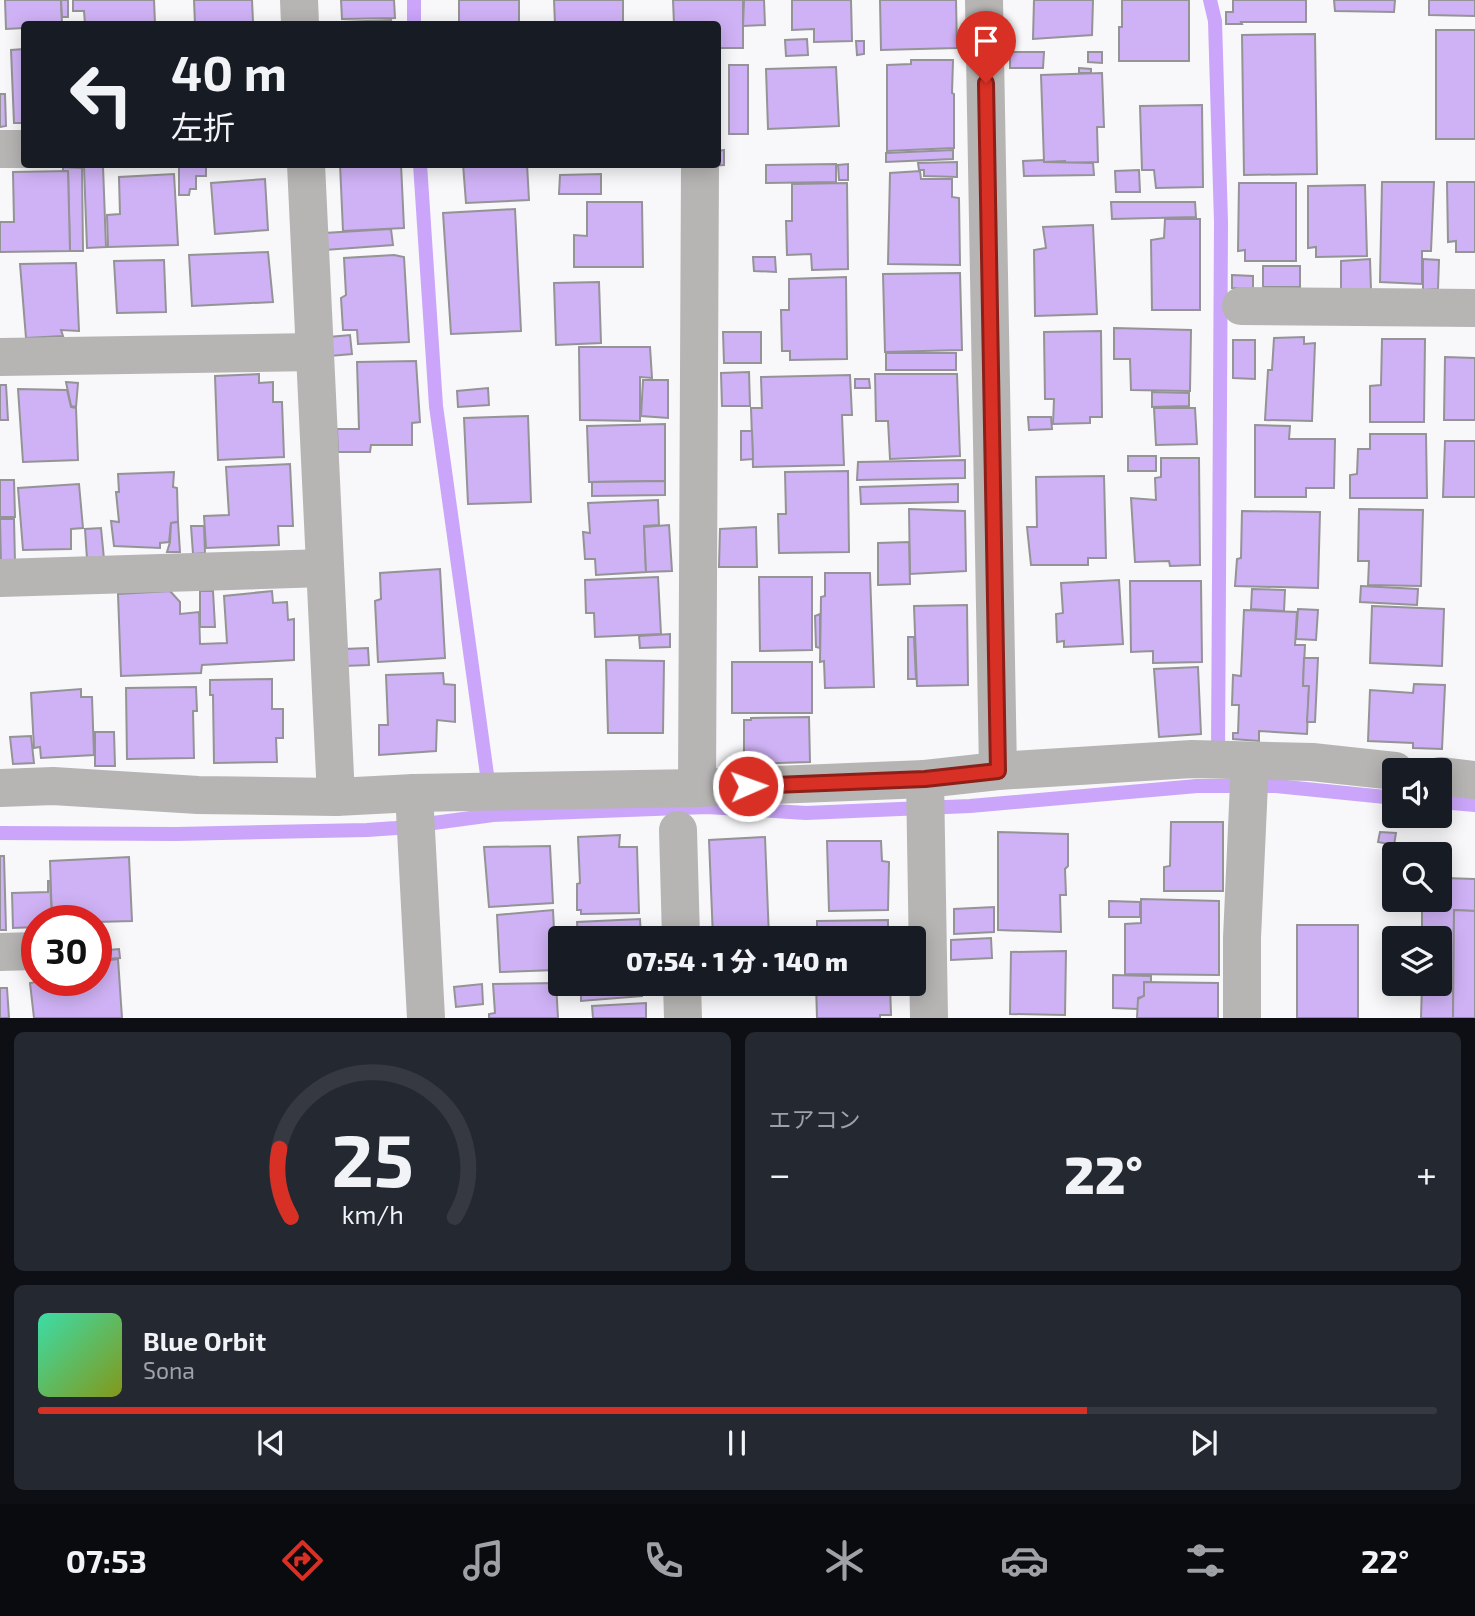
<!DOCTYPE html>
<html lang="ja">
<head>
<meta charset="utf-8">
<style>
	:root { --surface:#171b24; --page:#242831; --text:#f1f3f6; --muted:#9ea1a6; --line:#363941; --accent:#d93025 }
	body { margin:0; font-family:"Exo 2","Noto Sans JP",sans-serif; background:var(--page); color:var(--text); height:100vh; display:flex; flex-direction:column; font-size:26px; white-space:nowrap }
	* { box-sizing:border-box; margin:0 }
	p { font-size:23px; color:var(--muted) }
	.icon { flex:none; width:38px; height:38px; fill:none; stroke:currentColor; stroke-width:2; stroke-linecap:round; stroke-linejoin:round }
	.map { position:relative; height:1018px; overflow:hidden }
	.side { display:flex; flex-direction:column; gap:14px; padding:14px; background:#0d0f14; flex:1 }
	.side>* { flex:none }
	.top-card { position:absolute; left:21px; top:21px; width:700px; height:147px; border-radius:7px; box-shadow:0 4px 18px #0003; background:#171b24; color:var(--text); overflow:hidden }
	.tools { position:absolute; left:1382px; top:758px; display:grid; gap:14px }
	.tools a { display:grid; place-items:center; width:70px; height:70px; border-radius:7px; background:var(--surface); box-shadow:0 4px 18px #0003; font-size:35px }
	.speed { position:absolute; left:21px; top:905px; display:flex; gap:14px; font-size:35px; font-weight:700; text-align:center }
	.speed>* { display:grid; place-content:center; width:91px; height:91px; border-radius:50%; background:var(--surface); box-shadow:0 4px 18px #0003; line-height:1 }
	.speed .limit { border:10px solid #d22; background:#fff; color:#111 }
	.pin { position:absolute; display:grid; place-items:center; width:60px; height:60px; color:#fff; margin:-72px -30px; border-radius:50% 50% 50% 0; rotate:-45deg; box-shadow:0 0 7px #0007 }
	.pin .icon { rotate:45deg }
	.me { position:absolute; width:77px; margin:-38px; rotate:88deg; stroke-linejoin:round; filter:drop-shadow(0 0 5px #0008) }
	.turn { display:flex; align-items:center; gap:24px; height:147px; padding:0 35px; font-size:32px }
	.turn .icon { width:91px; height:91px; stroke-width:2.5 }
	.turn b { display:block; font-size:49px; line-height:60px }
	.big { font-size:52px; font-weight:800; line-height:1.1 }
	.side .tile { flex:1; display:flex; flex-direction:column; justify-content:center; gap:10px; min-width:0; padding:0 24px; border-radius:10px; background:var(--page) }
	.side .dial { align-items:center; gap:0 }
	.dial svg { height:182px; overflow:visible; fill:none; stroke:var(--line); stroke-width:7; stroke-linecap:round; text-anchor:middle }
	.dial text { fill:var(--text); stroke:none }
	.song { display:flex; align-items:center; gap:21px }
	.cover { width:84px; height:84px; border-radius:10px; background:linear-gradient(135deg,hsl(160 70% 55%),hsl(70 70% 35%)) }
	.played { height:7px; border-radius:4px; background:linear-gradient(90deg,var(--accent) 75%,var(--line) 75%) }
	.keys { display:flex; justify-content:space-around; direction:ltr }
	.heat { display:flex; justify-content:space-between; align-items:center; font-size:38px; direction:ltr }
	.side .tiles { flex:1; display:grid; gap:14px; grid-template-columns:1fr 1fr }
	.tile:last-child { grid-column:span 2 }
	.trip { position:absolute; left:548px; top:926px; width:378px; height:70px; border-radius:7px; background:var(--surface); box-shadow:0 4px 18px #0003; font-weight:800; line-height:70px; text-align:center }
	.tabs { display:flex; height:112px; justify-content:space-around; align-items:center; background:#090b0e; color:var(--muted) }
	.tabs .icon { width:49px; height:49px }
	.tabs .selected { color:var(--accent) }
	.tabs b { font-size:32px; color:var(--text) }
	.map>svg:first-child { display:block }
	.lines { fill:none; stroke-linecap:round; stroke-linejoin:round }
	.stream { stroke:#caa5f9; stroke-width:14 }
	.building { fill:#cfb2f5; stroke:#949396; stroke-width:2 }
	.minor { stroke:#b6b5b4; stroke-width:38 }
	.route-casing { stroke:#8d1f18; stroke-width:18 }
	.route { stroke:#d93025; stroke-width:12 }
</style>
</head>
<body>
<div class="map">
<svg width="1475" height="1018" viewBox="0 0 1475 1018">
	<rect width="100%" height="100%" fill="#f8f7fa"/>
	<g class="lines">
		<!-- stream -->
		<g class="stream">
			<polyline points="414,0 414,24"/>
			<polyline points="1210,0 1215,21 1221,222 1218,757"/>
			<polyline points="420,164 436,406 489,789"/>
			<polyline points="1440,802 1475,805"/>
			<polyline points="0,833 176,834 367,830 396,828 493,815 707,807 806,813 970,806 1197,786 1276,786 1395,798"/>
		</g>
	</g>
	<!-- building -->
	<g class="building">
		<polygon points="5,0 61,0 62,24 24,24 24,28 6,29"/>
		<polygon points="61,0 68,0 68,17 62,17"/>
		<polygon points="73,0 154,0 155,24 85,24 84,11 73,11"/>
		<polygon points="194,0 252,0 253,22 195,24"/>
		<polygon points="341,0 394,0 395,18 342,19"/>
		<rect x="459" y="0" width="60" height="24"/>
		<polygon points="554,0 623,0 623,24 555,24"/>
		<polygon points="673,0 743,0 743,48 718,48 718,24 674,24"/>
		<polygon points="744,0 764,0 765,25 743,26"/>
		<polygon points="792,0 851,0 852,41 814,42 814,29 792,30"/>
		<polygon points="880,0 956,0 957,48 881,50"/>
		<polygon points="1034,0 1093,0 1092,35 1033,39"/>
		<polygon points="1122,0 1189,0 1189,61 1119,61 1119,27 1122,27"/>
		<polygon points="1233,0 1306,0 1306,22 1241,22 1242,24 1226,24 1226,12 1233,12"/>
		<polygon points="1334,0 1395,0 1394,12 1335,11"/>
		<polygon points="1429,0 1475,0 1475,16 1429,15"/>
		<polygon points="391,20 392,24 316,24 316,23"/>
		<rect x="1436" y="30" width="39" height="109"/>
		<polygon points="1315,34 1317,174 1244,175 1242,35"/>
		<polygon points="807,39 808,55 786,56 785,40"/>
		<polygon points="856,41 864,41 864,54 857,55"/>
		<polygon points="24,49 24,123 14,123 11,50"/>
		<polygon points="1010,52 1044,52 1043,68 1010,68"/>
		<polygon points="1088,52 1102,52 1102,63 1088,62"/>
		<polygon points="911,60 953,60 952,93 954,94 954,148 887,151 887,65 911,64"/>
		<rect x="729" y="65" width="19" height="69"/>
		<polygon points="836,67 839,126 768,129 766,69"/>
		<polygon points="1079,68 1091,69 1091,73 1079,73"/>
		<polygon points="1102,73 1104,127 1097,127 1098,162 1065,163 1065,161 1044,162 1041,75"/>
		<polygon points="0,94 5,94 6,126 0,127"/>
		<polygon points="1202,105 1203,187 1156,188 1154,170 1142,170 1140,106"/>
		<polygon points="724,150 724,165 691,167 718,164 718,151"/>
		<polygon points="953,150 953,159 886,162 886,153"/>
		<polygon points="1044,160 1044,162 1093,163 1094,175 1024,176 1023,161"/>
		<polygon points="957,162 957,177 924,176 924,170 919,170 918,163"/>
		<polygon points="179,164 206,164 206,176 196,176 196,189 190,189 189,195 179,195"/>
		<polygon points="340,164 401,164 404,228 343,231"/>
		<polygon points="463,164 527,164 529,200 466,203"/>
		<polygon points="836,164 836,182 766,183 766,165"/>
		<polygon points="848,164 848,180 839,180 838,165"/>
		<polygon points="103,166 106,247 87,248 84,167"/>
		<polygon points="63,167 82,168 83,251 70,251 68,171 63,171"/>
		<polygon points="1139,170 1140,192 1116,192 1115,171"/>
		<polygon points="68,171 70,251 0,252 0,222 14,222 13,172"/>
		<polygon points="920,171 921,179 952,179 952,197 959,198 960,265 888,264 890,173"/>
		<polygon points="174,174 178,245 108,247 107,215 120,214 119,177"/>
		<polygon points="601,174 601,194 559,194 560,175"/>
		<polygon points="265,179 268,230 215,234 211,183"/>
		<polygon points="1382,182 1434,182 1431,251 1422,251 1422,284 1380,282"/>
		<polygon points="1447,182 1475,182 1475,252 1456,252 1456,241 1448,242"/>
		<polygon points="847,183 848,269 812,270 811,254 787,255 786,221 792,221 792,184"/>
		<polygon points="1239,183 1296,183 1296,261 1245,261 1245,250 1238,251"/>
		<polygon points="1365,185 1367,256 1316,257 1316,247 1308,248 1308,186"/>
		<polygon points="587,202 642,202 643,267 574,267 574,235 587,236"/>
		<polygon points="1111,202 1195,202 1196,217 1112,219"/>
		<polygon points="515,209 521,331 451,334 443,213"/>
		<polygon points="1165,219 1200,219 1200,310 1152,310 1151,240 1164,238"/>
		<polygon points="1093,225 1097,314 1035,316 1034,250 1046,248 1043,227"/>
		<polygon points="391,229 393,245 325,250 324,233"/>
		<polygon points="268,252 273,302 192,306 189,255"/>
		<polygon points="394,255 404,257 409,342 358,344 357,330 343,330 341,298 346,295 344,258"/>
		<polygon points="753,257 775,257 776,272 754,271"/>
		<polygon points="1370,259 1371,290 1341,289 1341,261"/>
		<polygon points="1423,259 1439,260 1438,289 1423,290"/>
		<polygon points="164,260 166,312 117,313 114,261"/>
		<polygon points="76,263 79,331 61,330 63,336 26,338 20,264"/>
		<rect x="1263" y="266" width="37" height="21"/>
		<polygon points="960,273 962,350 885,352 883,274"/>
		<polygon points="1232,275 1253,276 1253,289 1232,288"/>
		<polygon points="846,277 847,359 790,360 790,351 782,351 781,310 789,310 789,279"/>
		<polygon points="599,282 601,343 556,345 554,283"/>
		<polygon points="1114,328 1191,330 1190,391 1131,390 1130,359 1114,359"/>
		<polygon points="1101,331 1102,417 1090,417 1090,423 1053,424 1054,399 1045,399 1044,332"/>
		<polygon points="723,332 761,332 761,363 724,363"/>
		<polygon points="350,335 352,354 330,356 329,337"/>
		<polygon points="1304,337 1304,344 1315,343 1312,421 1265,420 1268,370 1272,370 1274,338"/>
		<polygon points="1382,339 1425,339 1424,422 1370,422 1370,386 1381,385"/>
		<polygon points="1233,340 1255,340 1255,379 1233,378"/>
		<polygon points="579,347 650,347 652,378 640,377 640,421 580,420"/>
		<rect x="886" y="353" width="70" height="17"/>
		<polygon points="1445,357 1475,358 1475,420 1444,420"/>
		<polygon points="416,361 420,422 412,423 412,445 371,445 370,452 338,452 337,429 359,429 357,362"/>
		<polygon points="749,372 750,406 722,406 721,373"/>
		<polygon points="259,374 259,383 273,382 273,402 282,402 284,457 218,460 215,376"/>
		<polygon points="875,374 957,374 960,456 890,459 888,421 876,421"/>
		<polygon points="850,375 852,415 842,415 844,465 753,467 751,408 762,408 761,377"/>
		<polygon points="855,379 869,379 870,388 855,388"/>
		<polygon points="643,380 668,380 668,418 641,416"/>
		<polygon points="66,382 78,383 76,407 71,406"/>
		<polygon points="0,385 6,385 8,420 0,420"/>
		<polygon points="488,388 489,405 458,407 457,391"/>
		<polygon points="18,389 67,390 71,407 76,408 78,460 23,462"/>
		<polygon points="1152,392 1189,393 1189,406 1152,407"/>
		<polygon points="1154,408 1195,408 1197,444 1156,445"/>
		<polygon points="528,416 531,502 468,504 464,418"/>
		<polygon points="1028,417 1051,417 1052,429 1029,430"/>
		<polygon points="665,424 665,481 589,482 587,426"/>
		<polygon points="1255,425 1290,426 1289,439 1335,439 1334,488 1306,488 1306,497 1255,497"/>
		<polygon points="741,431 752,431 753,459 741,460"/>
		<polygon points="1370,434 1426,434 1427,498 1350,498 1350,475 1357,474 1358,449 1370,449"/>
		<polygon points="1445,441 1475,441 1475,497 1443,497"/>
		<rect x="1128" y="456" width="28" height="15"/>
		<polygon points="1161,458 1199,458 1200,565 1170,566 1169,561 1135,562 1131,498 1156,500 1155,478 1161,477"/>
		<polygon points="965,460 965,478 857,480 858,462"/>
		<polygon points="290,464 293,526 278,526 279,545 206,548 204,516 229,515 226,467"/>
		<polygon points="848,471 849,552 779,553 778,514 786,514 785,472"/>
		<polygon points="174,472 173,487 177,488 178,522 171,523 169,542 160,543 160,548 114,546 111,521 119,522 116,492 119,492 118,474"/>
		<polygon points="1104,476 1106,558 1088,558 1088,565 1031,565 1027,527 1037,527 1036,477"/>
		<polygon points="0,480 14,480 15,517 0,517"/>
		<polygon points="665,481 665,495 592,496 592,482"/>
		<polygon points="79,484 83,528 71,529 71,549 23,550 18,488"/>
		<polygon points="958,484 958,502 861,504 860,487"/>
		<polygon points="658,500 659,525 644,526 646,572 596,575 595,559 585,559 583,532 590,533 588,503"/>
		<polygon points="909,509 965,511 966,571 910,574"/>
		<polygon points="1359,509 1423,510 1421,586 1368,585 1369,561 1358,561"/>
		<polygon points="1242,511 1320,512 1318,588 1235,586 1237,559 1241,558"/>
		<polygon points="0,519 14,519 15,563 1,563"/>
		<polygon points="178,522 180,552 167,552 170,542 171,523"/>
		<polygon points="669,525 672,571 646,572 644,527"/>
		<polygon points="191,526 204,526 205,553 193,554"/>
		<polygon points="756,527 757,567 719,567 720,529"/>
		<polygon points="101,528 104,559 87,559 85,529"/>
		<polygon points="909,542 910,584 878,585 878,543"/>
		<polygon points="440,569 445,658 378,662 375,601 381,599 380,573"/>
		<polygon points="825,573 870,573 874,687 825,688 824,661 820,662 821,597 825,596"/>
		<polygon points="658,577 661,634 595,637 594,613 586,613 585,580"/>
		<polygon points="759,577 812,577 812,650 760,651"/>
		<polygon points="1119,580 1123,644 1064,647 1064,641 1057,642 1056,614 1063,613 1061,583"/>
		<polygon points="1130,581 1201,581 1202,662 1153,663 1153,651 1131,652"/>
		<polygon points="1361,586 1418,589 1417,605 1360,602"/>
		<polygon points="1252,589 1285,590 1284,611 1251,609"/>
		<polygon points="170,591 180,602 180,614 199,612 200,644 227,643 224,596 272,591 273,603 287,602 288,620 294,619 294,660 202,665 201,673 121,676 118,594"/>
		<polygon points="200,591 213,591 215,627 200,627"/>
		<polygon points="967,605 968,685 917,686 914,606"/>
		<polygon points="1372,606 1444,609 1442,666 1370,663"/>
		<polygon points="1298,609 1318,610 1316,640 1296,639"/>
		<polygon points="1244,610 1297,612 1295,645 1305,645 1303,686 1309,686 1307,734 1259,731 1259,741 1233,739 1233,733 1238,733 1239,705 1232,705 1233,675 1241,676"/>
		<polygon points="820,614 820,648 816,647 815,616"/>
		<polygon points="670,634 670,647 640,648 639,636"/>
		<polygon points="908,637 914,637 916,679 908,679"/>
		<polygon points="368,648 369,665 344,666 344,649"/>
		<polygon points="1304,658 1318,658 1315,722 1307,722 1309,686 1303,686"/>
		<polygon points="606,660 664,661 663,733 608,733"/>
		<rect x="732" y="662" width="80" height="51"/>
		<polygon points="1198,667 1201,734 1159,737 1154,669"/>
		<polygon points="443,673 444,684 455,685 455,722 437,720 436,751 379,755 379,725 388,725 386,675"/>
		<polygon points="272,679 272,709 283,709 283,738 276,738 277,762 214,763 213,695 210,695 210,680"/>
		<polygon points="1414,684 1445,685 1442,749 1413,748 1413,743 1368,741 1370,690 1413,693"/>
		<polygon points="196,687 197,711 193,711 194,758 127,759 126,688"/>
		<polygon points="81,689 81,697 92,697 94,755 41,758 40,747 34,748 31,693"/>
		<polygon points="809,717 810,762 744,764 744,720 751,720 751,718"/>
		<polygon points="95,732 114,732 115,766 95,766"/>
		<polygon points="31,736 34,763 13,764 10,737"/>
		<polygon points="1171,822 1223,822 1223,891 1164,891 1164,867 1170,866"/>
		<polygon points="998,832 1068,834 1068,866 1065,869 1066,895 1060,895 1061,932 998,930"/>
		<polygon points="1380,832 1396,833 1394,845 1378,842"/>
		<polygon points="620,835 619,847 637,847 639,913 581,914 581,910 577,910 577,884 580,883 578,837"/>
		<polygon points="765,837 769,938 713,938 709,840"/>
		<polygon points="827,841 881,841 882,861 889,862 888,910 829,911"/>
		<polygon points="550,846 553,903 489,907 484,847"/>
		<polygon points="0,856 4,856 6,930 0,930"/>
		<polygon points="129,857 132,921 96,922 96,920 52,920 50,861"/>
		<polygon points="1444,878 1475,879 1475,911 1454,910 1453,1018 1421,1018 1422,984 1440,984 1440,938 1422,938 1422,900 1440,900 1440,882"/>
		<polygon points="48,881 50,881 52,920 37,920 37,927 13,928 12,893 48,892"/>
		<polygon points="1141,899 1219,901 1219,975 1125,974 1125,924 1141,923"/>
		<polygon points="1109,901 1140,902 1140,917 1109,917"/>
		<polygon points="994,907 994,932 954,934 954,909"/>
		<polygon points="553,910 556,970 500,972 497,915"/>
		<polygon points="1454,910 1475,911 1475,1018 1453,1018"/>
		<polygon points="640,919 641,938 578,938 577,922"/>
		<polygon points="888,920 888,938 817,938 817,921"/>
		<rect x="1297" y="925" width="61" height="93"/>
		<polygon points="991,938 992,958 951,960 951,940"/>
		<polygon points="119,949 120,958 96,960 96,951"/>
		<polygon points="1066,951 1065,1015 1010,1014 1011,952"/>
		<polygon points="118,959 122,1018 34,1018 30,983 47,980 96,980 96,962"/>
		<polygon points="1113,975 1151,976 1151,982 1144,982 1144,996 1138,998 1138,1009 1113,1008"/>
		<polygon points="1144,982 1218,983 1218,1018 1137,1018 1138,999 1144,996"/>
		<polygon points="556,983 558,1018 489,1018 489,1014 495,1013 493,984"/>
		<polygon points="482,984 483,1004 456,1007 454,987"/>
		<polygon points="581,984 643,984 642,996 581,1001"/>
		<polygon points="816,984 890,984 891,1015 880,1015 880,1018 817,1018"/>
		<polygon points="0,988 7,988 9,1018 0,1018"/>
		<polygon points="646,1003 646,1018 593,1018 592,1006"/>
	</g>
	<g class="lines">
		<!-- minor -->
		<g class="minor">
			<polyline points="299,0 300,24"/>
			<polyline points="0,149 24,149"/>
			<polyline points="1241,306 1475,308"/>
			<polyline points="0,357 315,352"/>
			<polyline points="0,578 325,568"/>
			<polyline points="998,771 1192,759 1312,762 1395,771"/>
			<polyline points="1440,776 1475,780"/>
			<polyline points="0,788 53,786 198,795 336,797 306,164"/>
			<polyline points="697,788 700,167"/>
			<polyline points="414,793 426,1018"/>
			<polyline points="336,797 414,793 697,788 925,779"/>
			<polyline points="678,830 681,938"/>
			<polyline points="0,952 37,951"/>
			<polyline points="682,984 683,1018"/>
			<polyline points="929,1018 925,779 998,771 984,0"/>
			<polyline points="1242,1018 1242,938 1250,761"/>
		</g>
	</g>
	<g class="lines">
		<defs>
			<polyline id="route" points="748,786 925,779 998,771 986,83"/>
		</defs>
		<!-- route casing -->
		<use href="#route" class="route-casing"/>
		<!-- route -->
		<use href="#route" class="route"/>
	</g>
</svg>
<div class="tools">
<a><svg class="icon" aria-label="sound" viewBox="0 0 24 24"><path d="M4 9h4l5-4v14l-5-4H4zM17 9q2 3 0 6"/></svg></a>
<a><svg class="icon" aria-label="search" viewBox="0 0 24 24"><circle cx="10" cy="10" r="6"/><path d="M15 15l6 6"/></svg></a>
<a><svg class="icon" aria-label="layers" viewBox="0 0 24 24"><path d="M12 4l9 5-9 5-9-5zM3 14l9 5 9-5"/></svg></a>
</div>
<div class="speed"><div class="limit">30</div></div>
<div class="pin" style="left:986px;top:83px;background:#d93025"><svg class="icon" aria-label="arrive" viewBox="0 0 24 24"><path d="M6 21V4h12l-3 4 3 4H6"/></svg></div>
<svg class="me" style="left:748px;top:786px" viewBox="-20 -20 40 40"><circle r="17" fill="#d93025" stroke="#fff" stroke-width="3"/><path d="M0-11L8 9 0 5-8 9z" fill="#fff"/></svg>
<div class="trip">07:54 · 1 分 · 140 m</div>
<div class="top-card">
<div class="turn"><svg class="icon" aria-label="left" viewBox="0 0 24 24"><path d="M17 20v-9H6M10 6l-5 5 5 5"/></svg><div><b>40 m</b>左折</div></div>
</div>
</div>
<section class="side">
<div class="tiles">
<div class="tile dial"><svg viewBox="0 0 100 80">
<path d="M14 69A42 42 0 1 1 86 69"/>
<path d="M14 69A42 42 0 0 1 9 39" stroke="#d93025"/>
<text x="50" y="56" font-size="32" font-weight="700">25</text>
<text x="50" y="72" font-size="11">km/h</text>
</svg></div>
<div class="tile"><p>エアコン</p>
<div class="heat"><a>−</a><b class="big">22°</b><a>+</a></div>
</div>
<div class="tile">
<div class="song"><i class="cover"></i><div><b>Blue Orbit</b><p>Sona</p></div></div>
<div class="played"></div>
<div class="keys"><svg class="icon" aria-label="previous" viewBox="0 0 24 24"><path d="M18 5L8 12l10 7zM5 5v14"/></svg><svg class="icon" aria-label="pause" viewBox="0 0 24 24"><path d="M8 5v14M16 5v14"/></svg><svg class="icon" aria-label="next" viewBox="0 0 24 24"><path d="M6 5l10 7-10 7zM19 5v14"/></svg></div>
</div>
</div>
</section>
<nav class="tabs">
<b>07:53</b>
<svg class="icon selected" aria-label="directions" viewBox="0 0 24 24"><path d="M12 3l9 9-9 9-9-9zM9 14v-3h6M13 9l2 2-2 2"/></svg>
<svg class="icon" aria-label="music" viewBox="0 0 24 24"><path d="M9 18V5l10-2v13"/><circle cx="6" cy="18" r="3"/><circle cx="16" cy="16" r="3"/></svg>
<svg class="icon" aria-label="phone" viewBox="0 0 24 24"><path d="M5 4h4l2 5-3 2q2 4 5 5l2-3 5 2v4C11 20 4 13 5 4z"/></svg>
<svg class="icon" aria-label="climate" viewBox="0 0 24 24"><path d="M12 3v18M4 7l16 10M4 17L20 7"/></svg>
<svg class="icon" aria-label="car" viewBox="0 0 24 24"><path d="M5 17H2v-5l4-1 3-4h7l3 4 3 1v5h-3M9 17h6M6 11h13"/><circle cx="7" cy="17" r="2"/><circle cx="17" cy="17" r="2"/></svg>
<svg class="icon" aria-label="filters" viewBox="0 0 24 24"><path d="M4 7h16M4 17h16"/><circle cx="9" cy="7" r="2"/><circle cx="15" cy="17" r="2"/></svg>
<b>22°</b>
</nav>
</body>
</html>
